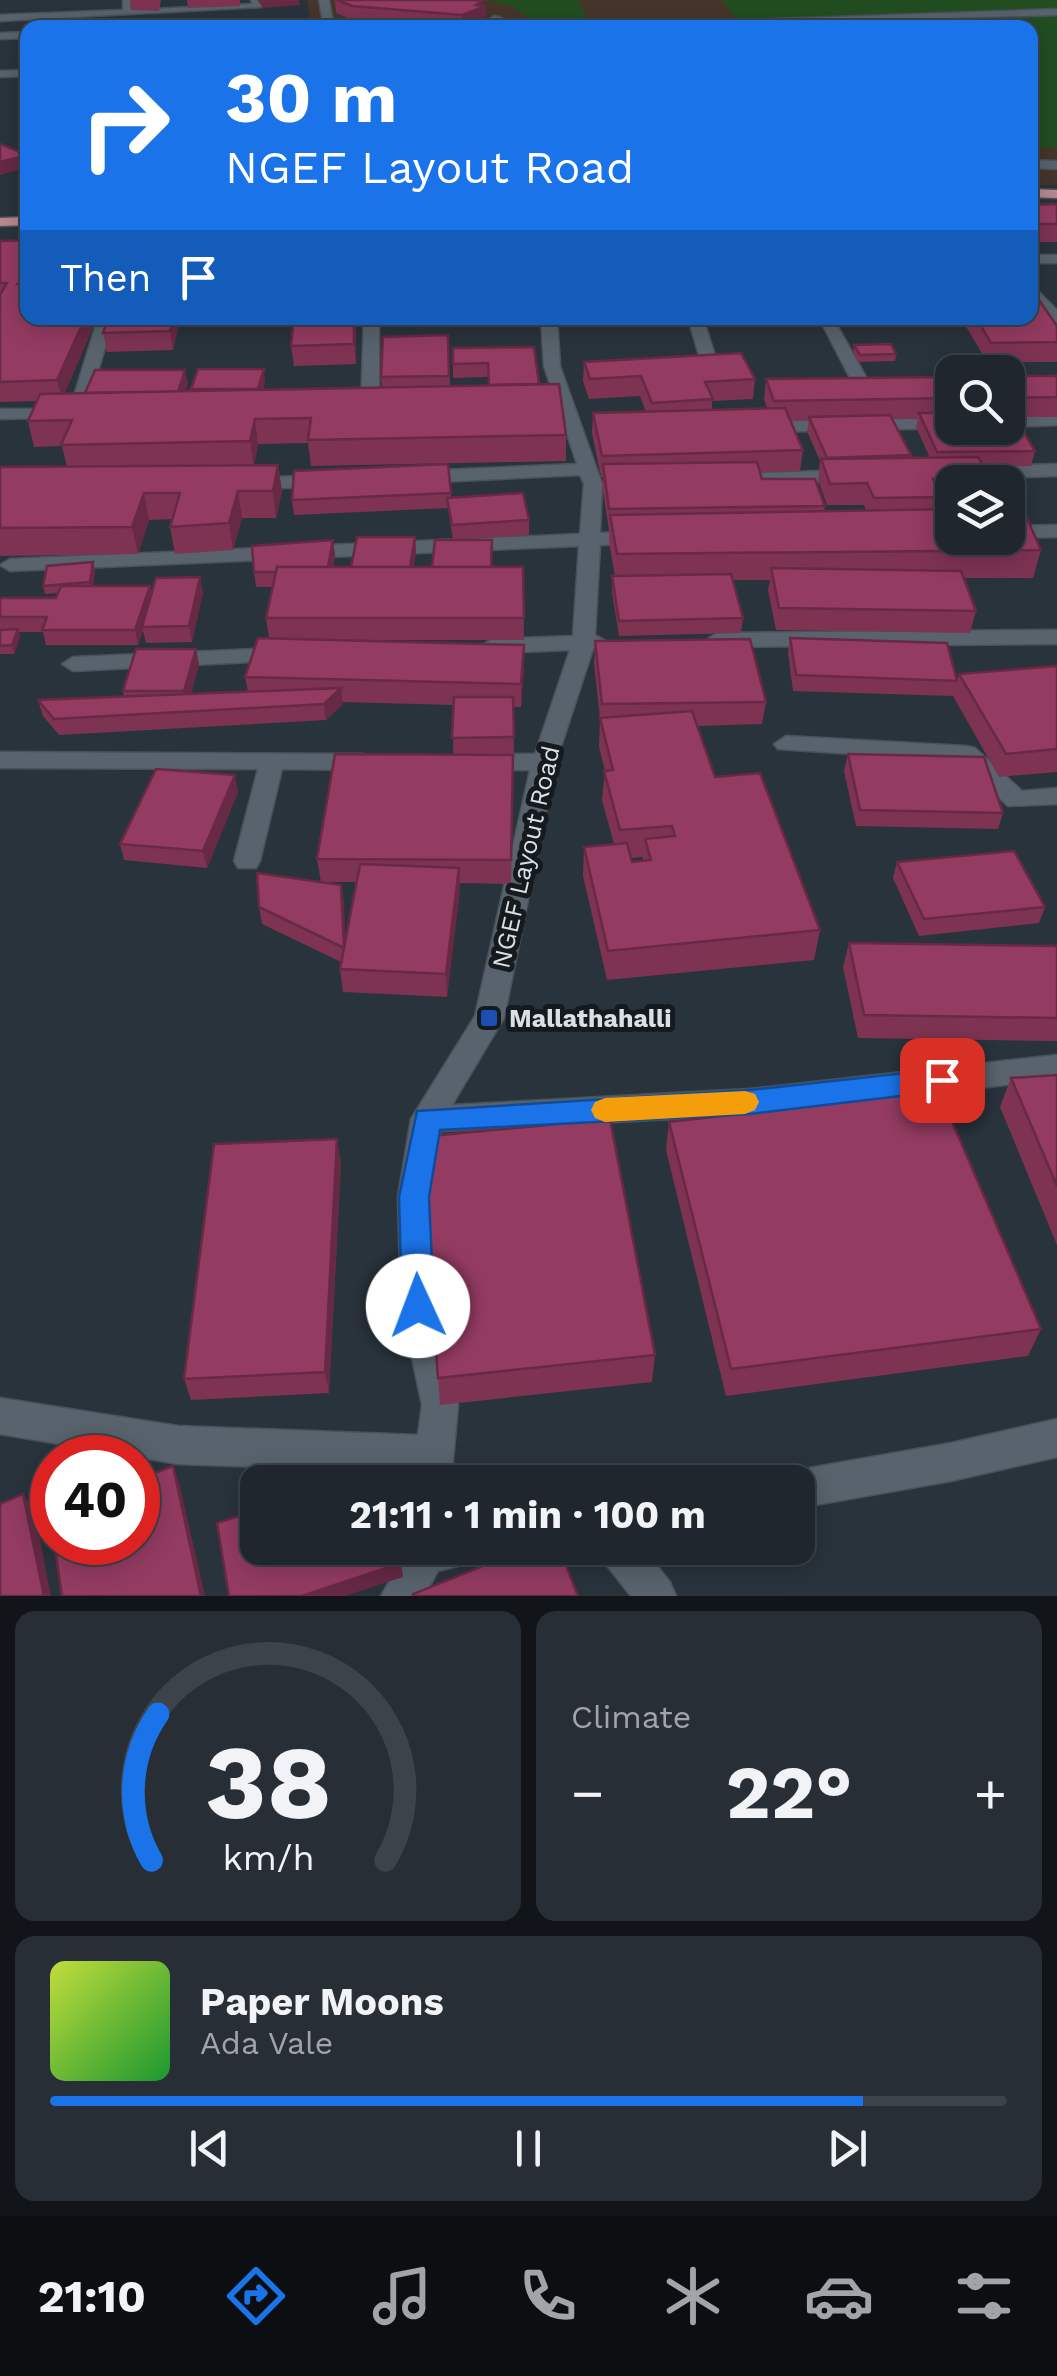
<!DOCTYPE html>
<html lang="en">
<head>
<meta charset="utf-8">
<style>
	:root { --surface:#1f262d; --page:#272e35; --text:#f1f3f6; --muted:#a1a5aa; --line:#3c4349; --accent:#1a73e8 }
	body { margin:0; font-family:"Work Sans",sans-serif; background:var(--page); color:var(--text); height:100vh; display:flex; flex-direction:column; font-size:38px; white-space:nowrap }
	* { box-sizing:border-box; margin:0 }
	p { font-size:32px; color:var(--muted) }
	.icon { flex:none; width:55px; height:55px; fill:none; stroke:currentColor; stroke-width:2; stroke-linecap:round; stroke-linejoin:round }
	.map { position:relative; height:1596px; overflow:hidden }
	.panel { display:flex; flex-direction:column; gap:15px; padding:15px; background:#111519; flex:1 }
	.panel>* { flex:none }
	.guide { position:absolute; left:20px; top:20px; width:1018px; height:305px; border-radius:20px; box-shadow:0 5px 25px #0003,0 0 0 2px var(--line); background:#1a73e8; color:#fff; overflow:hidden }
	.fabs { position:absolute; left:935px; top:355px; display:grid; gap:20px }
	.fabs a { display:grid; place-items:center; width:90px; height:90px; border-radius:20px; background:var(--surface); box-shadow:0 5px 25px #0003,0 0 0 2px var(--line); font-size:50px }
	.speed { position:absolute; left:30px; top:1435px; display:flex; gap:20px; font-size:50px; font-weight:700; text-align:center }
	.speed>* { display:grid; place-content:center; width:130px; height:130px; border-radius:50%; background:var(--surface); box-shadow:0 5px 25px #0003,0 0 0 2px var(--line); line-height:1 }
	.speed .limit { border:15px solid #d22; background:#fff; color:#111 }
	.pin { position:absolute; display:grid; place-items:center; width:85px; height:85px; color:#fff; margin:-42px; border-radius:20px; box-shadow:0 5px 15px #0006 }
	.me { position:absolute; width:110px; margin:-55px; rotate:358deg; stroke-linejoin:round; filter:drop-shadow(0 0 8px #0008) }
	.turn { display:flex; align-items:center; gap:35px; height:210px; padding:0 40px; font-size:45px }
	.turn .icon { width:130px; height:130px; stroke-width:2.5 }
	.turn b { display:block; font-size:70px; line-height:85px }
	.then { display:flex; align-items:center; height:95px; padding:0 40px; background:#0003; gap:20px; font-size:38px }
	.big { font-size:75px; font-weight:700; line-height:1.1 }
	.panel .tile { flex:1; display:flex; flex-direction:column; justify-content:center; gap:15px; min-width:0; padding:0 35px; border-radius:20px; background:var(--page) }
	.panel .dial { align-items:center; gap:0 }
	.dial svg { height:260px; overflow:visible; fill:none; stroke:var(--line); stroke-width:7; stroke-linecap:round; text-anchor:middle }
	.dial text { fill:var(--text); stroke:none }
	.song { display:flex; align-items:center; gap:30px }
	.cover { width:120px; height:120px; border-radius:15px; background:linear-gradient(135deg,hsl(70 70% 55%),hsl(130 70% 35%)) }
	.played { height:10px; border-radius:5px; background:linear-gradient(90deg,var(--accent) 85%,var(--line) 85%) }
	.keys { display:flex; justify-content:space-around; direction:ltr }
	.heat { display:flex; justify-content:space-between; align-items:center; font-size:55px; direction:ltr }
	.panel .tiles { flex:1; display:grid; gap:15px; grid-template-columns:1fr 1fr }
	.tile:last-child { grid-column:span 2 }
	.trip { position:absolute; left:240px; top:1465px; width:575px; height:100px; border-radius:20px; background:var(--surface); box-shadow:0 5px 25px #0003,0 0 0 2px var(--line); font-weight:700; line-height:100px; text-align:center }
	.menu { display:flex; height:160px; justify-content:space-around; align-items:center; background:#0c0f12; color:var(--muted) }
	.menu .icon { width:70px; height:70px }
	.menu .selected { color:var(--accent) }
	.menu b { font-size:45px; color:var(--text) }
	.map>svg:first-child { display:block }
	.education { fill:#45352a }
	.green { fill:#224d21 }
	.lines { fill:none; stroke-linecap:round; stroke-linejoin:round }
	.minor-casing { stroke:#495159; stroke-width:3 }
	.major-casing { stroke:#495159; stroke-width:3 }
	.minor { fill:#58636d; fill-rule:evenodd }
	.major { fill:#b7898d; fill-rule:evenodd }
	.wall { fill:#7e3353; fill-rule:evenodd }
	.shaded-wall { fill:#672944 }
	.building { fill:#933b61; stroke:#672944; stroke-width:2.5 }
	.route { fill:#1a73e8; stroke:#114b97; stroke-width:2.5 }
	.slow { fill:#f59e0b }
	.transit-dot { fill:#1a4fb4; stroke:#151a1e; stroke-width:4 }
	.labels { text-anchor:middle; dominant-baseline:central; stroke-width:10; stroke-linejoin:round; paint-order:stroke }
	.street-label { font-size:25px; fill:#d9e0e6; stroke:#151a1e }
	.poi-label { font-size:25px; font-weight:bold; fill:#d9e0e6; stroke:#151a1e; text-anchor:start }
</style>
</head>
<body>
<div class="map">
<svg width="1057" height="1596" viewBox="0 0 1057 1596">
	<rect width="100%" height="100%" fill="#29333c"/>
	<!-- education -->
	<polygon class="education" points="307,0 1057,0 1057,185 1030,185 1030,28 312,28"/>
	<!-- green -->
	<g class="green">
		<polygon points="487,0 578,0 591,27 537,27 514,7"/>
		<polygon points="722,0 1057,0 1057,148 1030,147 1030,28 741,27"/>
	</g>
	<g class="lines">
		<defs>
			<g id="minor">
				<polygon points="123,0 133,0 133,10 252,4 251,0 261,0 262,7 0,21 0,15 123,10"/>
				<polygon points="319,0 329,0 334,28 324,28"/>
				<polygon points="1057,9 1057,15 634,27 639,24"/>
				<polygon points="494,16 502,18 489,28 477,28"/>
				<polygon points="28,32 28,38 0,39 0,33"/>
				<polygon points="28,70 28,76 0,77 0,71"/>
				<polygon points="1030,160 1057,161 1057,169 1030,168"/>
				<rect x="1030" y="255" width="27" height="8"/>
				<polygon points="1030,283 1057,310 1057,325 1030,298"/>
				<polygon points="98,318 114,318 84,417 0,419 0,409 70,409"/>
				<polygon points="364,318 379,318 379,408 370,413 361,408"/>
				<polygon points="541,318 557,318 560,366 602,484 600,533 644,531 654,537 644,543 600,545 595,635 608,642 593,649 556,762 504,1018 452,1105 750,1089 1057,1055 1057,1079 750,1115 441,1131 430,1197 435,1306 458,1405 451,1482 413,1482 414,1472 178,1464 0,1434 0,1398 178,1426 418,1435 422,1405 401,1306 398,1197 411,1119 475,1016 530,770 479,770 467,762 479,754 535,754 570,650 492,653 481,646 492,639 573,636 579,546 10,571 0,565 10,559 580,534 584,484 580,475 418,483 409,477 418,471 577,464 544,366"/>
				<polygon points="688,318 703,318 718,365 716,369 702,365"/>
				<polygon points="819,318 833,318 871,386 888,388 888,396 859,395"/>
				<polygon points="1057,415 1057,425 1008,427 1008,417"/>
				<polygon points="952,418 955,428 952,428 763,432 754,427 763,422"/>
				<polygon points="1057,464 1057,476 952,479 943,473 952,467"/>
				<polygon points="852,470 861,476 859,480 727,486 718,480 727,474"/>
				<polygon points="328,475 335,477 335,485 248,490 239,484 248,478"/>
				<polygon points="1057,525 1057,537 1008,538 1006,538 1008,526"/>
				<polygon points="1057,630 1057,644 717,647 706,640 717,633"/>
				<polygon points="282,648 290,650 293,655 290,660 73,671 62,664 73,657"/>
				<polygon points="786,736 966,746 975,748 1022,791 1057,788 1057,804 1008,806 960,761 778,749 774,744"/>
				<polygon points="0,752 364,754 376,762 364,770 282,769 260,861 256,868 238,868 234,861 258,769 0,768"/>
				<polygon points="1057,1419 1057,1457 951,1481 798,1508 798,1482 781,1482 784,1475 798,1470 951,1443"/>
				<polygon points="408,1548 480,1548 474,1562 438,1571 424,1596 381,1596"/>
				<polygon points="598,1548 643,1548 670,1582 676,1596 631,1596 604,1562"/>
			</g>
			<g id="major">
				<polygon points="1030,189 1057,190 1057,198 1030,197"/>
				<polygon points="28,217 28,225 0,226 0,218"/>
			</g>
		</defs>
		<!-- minor casing -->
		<use href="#minor" class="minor-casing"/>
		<!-- major casing -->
		<use href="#major" class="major-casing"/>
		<!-- minor -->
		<use href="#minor" class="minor"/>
		<!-- major -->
		<use href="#major" class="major"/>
	</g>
	<!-- wall -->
	<g class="wall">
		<polygon points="130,0 161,0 159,11 131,10"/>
		<polygon points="187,0 240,0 240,6 188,8"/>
		<polygon points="335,0 486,6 486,20 465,28 353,20 336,13"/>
		<polygon points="1057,204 1057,242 1030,242 1030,205"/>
		<polygon points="0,241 28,318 97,318 64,394 85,393 188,383 185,391 191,391 191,389 265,382 263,390 382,388 381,377 448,335 450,386 489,386 488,377 453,378 453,348 539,385 566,435 566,461 311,466 308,443 258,444 254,465 278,465 282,491 276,518 242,518 233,550 175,554 170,527 172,519 149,520 138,554 0,556 0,467 67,467 62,446 34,447 28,421 37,401 0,402"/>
		<polygon points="108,318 180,318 173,350 107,352 103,333"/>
		<polygon points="294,318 356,318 356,364 294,366 291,346"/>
		<polygon points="961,318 1030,318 1057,326 1057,362 987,362"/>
		<polygon points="854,345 896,354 895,361 858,362 853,352"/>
		<path d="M584,362L755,379L753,399L712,401V410L767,408L764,399L766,379L952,377V428H1008V376H1057V417H1016L1035,451L1031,466H983L990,479L989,482H952V500H941L939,509L1041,550L1033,578H964L976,611L970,633L776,630L768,590L770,580H732L743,618L741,633L619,636L612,592V576H615L609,542V530L602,485L603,477H601L592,433L593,413L646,412L640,396L589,399L583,381ZM892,419H918L916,427L930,458H911V455ZM809,420L807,431L820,461L818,480L827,505H864L866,510L824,511L825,506L762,479L760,472L800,471L803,450L790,421Z"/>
		<polygon points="448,464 451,498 529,520 529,535 454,540 492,567 523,567 524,640 345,640 524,667 521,707 513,707 514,754 453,754 454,705 342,702 343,704 326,720 59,735 43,716 38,700 124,697 123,691 196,649 199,664 191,694 248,692 245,677 269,638 266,618 273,587 256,587 254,572 333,540 335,556 333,567 351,567 415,537 416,552 413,567 432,567 453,540 448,508 294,515 292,500"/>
		<polygon points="93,562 95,570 93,586 150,586 151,594 203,592 192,642 146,643 143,631 138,645 46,645 43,632 19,632 20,637 14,654 0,654 0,598 56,598 58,593 45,594 43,586"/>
		<polygon points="790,638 957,681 959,674 1057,666 1057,772 999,777 953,696 793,691 788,653"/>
		<path d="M595,641L766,702L762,724L697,726L715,777L820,930L814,960L607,980L583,876L584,847L614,844L602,800L605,771L599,747L600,719L594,663ZM643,857V861L632,862L631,858Z"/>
		<polygon points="848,754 1003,813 998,829 856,826 844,771"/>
		<path d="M513,778L511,884L460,883L447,997L343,992L340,969L341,962L262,924L259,907L321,882L317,859ZM322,882H356L345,941L341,885Z"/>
		<polygon points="238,792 207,868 124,860 120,844"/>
		<polygon points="897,862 1045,907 1039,923 919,936 893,878"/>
		<polygon points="849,943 1057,946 1057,1041 858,1038 843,967"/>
		<polygon points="1057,1075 1057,1245 1000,1107 1011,1078"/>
		<polygon points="669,1122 1041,1329 1028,1356 726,1396 666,1150"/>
		<polygon points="420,1137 655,1355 652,1382 440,1405"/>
		<polygon points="341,1162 329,1393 191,1400 184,1379"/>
	</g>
	<!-- shaded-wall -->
	<g class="shaded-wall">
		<polygon points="299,0 300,5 262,8 261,3"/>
		<polygon points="482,1 482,8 486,6 486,20 462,28 462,15"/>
		<polygon points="27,155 28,167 0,175 0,162"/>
		<polygon points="85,318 97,318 62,400 57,380"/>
		<polygon points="173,318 180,318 173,350 170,331"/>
		<polygon points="354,318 356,318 356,364 354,344"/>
		<polygon points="264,369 265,382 260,403 258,389"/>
		<polygon points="185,370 188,383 180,407 177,393"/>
		<polygon points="255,419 258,444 254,467 250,441"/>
		<polygon points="278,465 282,491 276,518 273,491"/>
		<polygon points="238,491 242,518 233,550 229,523"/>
		<polygon points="144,493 149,520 138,554 132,527"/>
		<polygon points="415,537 416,552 411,587 410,572"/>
		<polygon points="333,540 335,556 329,587 327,572"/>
		<polygon points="93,562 95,570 92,590 90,582"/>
		<polygon points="200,577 203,592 192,642 189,626"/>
		<polygon points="150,586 153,601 142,627 143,630 138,645 135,630"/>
		<polygon points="18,629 20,637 14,654 12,645"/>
		<polygon points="524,645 524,667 521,707 521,684"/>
		<polygon points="196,649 199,664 188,707 184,691"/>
		<polygon points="341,688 343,704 326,720 324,704"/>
		<polygon points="235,775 238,792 207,868 203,851"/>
		<polygon points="459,868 460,892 447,997 446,974"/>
		<polygon points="341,885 344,901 346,964 344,948"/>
		<polygon points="337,1139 341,1162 329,1393 325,1372"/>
		<polygon points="173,1466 180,1486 205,1596 201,1596"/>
		<polygon points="23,1494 35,1514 51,1596 44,1596"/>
		<polygon points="401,1563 403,1577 345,1596 302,1596"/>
	</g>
	<!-- building -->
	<g class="building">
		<polygon points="259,0 299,0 261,3"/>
		<polygon points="337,0 475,0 482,1 476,5 486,6 462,15 352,6"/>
		<polygon points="0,144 27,155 0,162"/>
		<polygon points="1057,204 1057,224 1030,224 1030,205"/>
		<polygon points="28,240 28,283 16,284 28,284 28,318 85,318 57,380 0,382 0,295 7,283 0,283 0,241"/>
		<polygon points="1030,287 1057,326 1057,342 991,343 976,318 1030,318"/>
		<polygon points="108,318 173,318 170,331 103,333"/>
		<polygon points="294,318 354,318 354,344 291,346"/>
		<polygon points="448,335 449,376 381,377 383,337"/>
		<polygon points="891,344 896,354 860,355 854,345"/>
		<polygon points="534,347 539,384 489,385 488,363 453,364 453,348"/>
		<polygon points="741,353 755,379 705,382 713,399 652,403 641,376 590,379 584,362"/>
		<polygon points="198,369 264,369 258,389 191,389"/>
		<polygon points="95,370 185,370 178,392 85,393"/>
		<polygon points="1008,376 1057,376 1057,397 1008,398"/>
		<polygon points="952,377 952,398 774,401 766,379"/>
		<polygon points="559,384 566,435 308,440 311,418 255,419 250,441 61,445 72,420 28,421 40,394"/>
		<polygon points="785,408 803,450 602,456 593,413"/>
		<polygon points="919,413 952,413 952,428 1008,428 1008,413 1013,413 1035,451 937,452"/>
		<polygon points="890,415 911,455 827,458 809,417"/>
		<polygon points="978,457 990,479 933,479 942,497 874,498 867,483 830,484 821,459"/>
		<polygon points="757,462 762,479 815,479 825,506 609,509 603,464"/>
		<polygon points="448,464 451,493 292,500 294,471"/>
		<polygon points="278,465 273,491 238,491 229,523 170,527 180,493 144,493 132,527 0,528 0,467"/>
		<polygon points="523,493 529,520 452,525 447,498"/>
		<polygon points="1022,507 1041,550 617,554 610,515 952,509 952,538 1008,538 1008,508"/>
		<polygon points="357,537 415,537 410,567 351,567"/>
		<polygon points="333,540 328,567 277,567 277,572 254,572 252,546"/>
		<polygon points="435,540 492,540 491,567 432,567"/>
		<polygon points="93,562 90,582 43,586 47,566"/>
		<polygon points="277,567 523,567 524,618 266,618"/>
		<polygon points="771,568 961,571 976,611 779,608"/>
		<polygon points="731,574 743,618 619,621 612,576"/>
		<polygon points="200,577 189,626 142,627 156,578"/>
		<polygon points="61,586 150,586 135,630 42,630 47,617 0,617 0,598 56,598"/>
		<polygon points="18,629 12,645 0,646 0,630"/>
		<polygon points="258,638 524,645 521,684 245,677"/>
		<polygon points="790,638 947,643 957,681 796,675"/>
		<polygon points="750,639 766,702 602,704 595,641"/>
		<polygon points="136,649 196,649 184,691 123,691"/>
		<polygon points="1057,666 1057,749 1006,754 959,674"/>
		<polygon points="341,688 324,704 54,719 38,700"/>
		<polygon points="454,697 513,697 514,737 452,738"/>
		<polygon points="692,711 715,777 760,773 820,930 608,951 584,847 627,843 632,862 651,860 645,839 675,836 672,826 620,830 604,771 613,770 600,718"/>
		<polygon points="335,754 513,755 511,860 317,859"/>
		<polygon points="848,754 984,757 1003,813 860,810"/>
		<polygon points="156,769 235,775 203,851 120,844"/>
		<polygon points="1014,851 1045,907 924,919 897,862"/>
		<polygon points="360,864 459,868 446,974 340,969"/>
		<polygon points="257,873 341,885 344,948 259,907"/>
		<polygon points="849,943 1057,946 1057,1018 864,1015"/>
		<polygon points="1057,1075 1057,1186 1011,1078"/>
		<polygon points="939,1091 1041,1329 731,1369 669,1122"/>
		<polygon points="610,1119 655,1355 438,1378 420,1137"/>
		<polygon points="337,1139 325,1372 184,1379 214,1144"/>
		<polygon points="173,1466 201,1596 62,1596 54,1542 138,1542 138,1479"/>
		<polygon points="380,1472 383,1482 346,1482"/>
		<polygon points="23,1494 44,1596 0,1596 0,1504"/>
		<polygon points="258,1510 258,1548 398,1548 401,1563 302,1596 229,1596 217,1523"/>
		<polygon points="52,1512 52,1534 49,1514"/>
		<polygon points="528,1548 559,1548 578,1596 413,1596 413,1594"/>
	</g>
	<!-- route -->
	<polygon class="route" points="942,1069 951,1072 955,1080 951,1088 942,1091 750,1114 440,1130 429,1197 434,1306 429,1316 418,1320 407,1316 402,1306 399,1197 417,1111 750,1090"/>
	<!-- slow -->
	<polygon class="slow" points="745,1091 755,1094 759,1102 755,1110 745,1114 605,1122 595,1118 591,1110 595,1102 605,1098"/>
	<!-- markers -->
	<rect class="transit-dot" x="479" y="1008" width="20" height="20" rx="5"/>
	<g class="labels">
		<!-- street labels -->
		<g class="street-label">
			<text transform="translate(526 857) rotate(-77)">NGEF Layout Road</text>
		</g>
		<!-- poi labels -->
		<g class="poi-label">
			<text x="509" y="1018">Mallathahalli</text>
		</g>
	</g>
</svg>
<div class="fabs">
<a><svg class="icon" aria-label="search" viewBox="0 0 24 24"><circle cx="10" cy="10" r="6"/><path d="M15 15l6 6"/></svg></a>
<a><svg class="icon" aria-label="layers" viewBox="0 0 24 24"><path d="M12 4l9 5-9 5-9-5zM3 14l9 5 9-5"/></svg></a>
</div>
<div class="speed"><div class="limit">40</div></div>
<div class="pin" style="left:942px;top:1080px;background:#d93025"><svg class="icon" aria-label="arrive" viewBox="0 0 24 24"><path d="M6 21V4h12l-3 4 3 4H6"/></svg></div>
<svg class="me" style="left:418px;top:1306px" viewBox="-20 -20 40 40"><circle r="19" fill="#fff"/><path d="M0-13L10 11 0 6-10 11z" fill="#1a73e8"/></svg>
<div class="trip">21:11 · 1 min · 100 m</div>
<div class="guide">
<div class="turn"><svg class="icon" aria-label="right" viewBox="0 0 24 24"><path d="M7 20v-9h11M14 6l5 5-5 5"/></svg><div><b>30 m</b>NGEF Layout Road</div></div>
<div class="then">Then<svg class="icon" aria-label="arrive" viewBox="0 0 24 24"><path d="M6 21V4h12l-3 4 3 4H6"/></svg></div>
</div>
</div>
<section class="panel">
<div class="tiles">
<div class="tile dial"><svg viewBox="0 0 100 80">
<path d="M14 69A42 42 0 1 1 86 69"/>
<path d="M14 69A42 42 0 0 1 16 24" stroke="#1a73e8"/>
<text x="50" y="56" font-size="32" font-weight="700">38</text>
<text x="50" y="72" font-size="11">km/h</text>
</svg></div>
<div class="tile"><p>Climate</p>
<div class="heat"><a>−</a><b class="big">22°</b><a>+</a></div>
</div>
<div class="tile">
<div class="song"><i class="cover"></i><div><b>Paper Moons</b><p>Ada Vale</p></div></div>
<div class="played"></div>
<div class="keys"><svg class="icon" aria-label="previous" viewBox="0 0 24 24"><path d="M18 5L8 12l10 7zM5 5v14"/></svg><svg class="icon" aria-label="pause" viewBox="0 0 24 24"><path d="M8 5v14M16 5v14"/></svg><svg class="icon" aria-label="next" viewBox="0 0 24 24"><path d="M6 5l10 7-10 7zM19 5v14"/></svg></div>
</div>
</div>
</section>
<nav class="menu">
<b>21:10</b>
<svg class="icon selected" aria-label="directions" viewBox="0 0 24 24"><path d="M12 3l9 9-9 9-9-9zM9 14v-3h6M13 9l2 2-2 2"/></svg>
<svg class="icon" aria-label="music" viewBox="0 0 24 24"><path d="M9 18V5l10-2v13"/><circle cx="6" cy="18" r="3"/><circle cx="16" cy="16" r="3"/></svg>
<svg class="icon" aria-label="phone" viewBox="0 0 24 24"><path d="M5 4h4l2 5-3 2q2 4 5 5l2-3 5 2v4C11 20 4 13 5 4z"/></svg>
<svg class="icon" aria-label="climate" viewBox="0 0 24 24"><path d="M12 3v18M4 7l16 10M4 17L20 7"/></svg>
<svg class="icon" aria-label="car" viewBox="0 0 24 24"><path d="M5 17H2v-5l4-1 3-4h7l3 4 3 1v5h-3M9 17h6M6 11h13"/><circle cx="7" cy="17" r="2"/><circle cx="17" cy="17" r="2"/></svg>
<svg class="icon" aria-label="filters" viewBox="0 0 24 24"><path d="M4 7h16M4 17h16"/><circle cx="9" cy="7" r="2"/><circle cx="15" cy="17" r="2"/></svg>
</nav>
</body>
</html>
